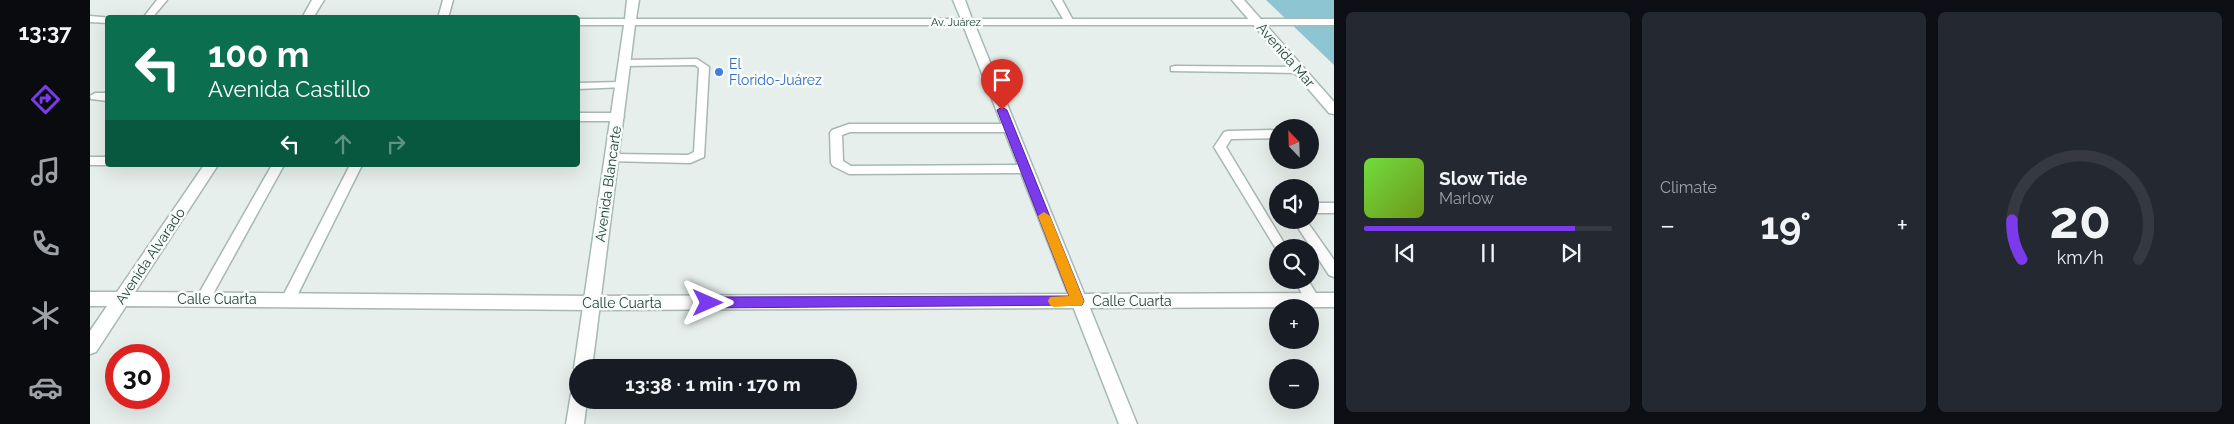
<!DOCTYPE html>
<html lang="en">
<head>
<meta charset="utf-8">
<style>
	:root { --surface:#171b24; --page:#242831; --text:#f1f3f6; --muted:#9ea1a6; --line:#363941; --accent:#7c3aed }
	body { margin:0; font-family:Raleway,sans-serif; background:var(--page); color:var(--text); height:100vh; display:flex; flex-direction:column; font-size:19px; white-space:nowrap }
	* { box-sizing:border-box; margin:0 }
	p { font-size:16px; color:var(--muted) }
	.icon { flex:none; width:28px; height:28px; fill:none; stroke:currentColor; stroke-width:2; stroke-linecap:round; stroke-linejoin:round }
	.map { position:relative; flex:1; overflow:hidden }
	.panel { display:flex; flex-direction:column; gap:12px; padding:12px; background:#0d0f14; width:900px }
	.panel>* { flex:none }
	.banner { position:absolute; left:15px; top:15px; width:475px; height:152px; border-radius:5px; box-shadow:0 5px 20px #0002; background:#0b6e4f; color:#fff; overflow:hidden }
	.needle { width:32px; rotate:337deg }
	.controls { position:absolute; left:1179px; top:119px; display:grid; gap:10px }
	.controls a { display:grid; place-items:center; width:50px; height:50px; border-radius:50%; background:var(--surface); box-shadow:0 5px 20px #0002; font-size:25px }
	.speed { position:absolute; left:15px; top:344px; display:flex; gap:10px; font-size:25px; font-weight:700; text-align:center }
	.speed>* { display:grid; place-content:center; width:65px; height:65px; border-radius:50%; background:var(--surface); box-shadow:0 5px 20px #0002; line-height:1 }
	.speed .limit { border:8px solid #d22; background:#fff; color:#111 }
	.pin { position:absolute; display:grid; place-items:center; width:42px; height:42px; color:#fff; margin:-51px -21px; border-radius:50% 50% 50% 0; rotate:-45deg; box-shadow:0 0 5px #0007 }
	.pin .icon { rotate:45deg }
	.me { position:absolute; width:55px; margin:-28px; rotate:90deg; stroke-linejoin:round; filter:drop-shadow(0 0 4px #0008) }
	.turn { display:flex; align-items:center; gap:18px; height:105px; padding:0 20px; font-size:22px }
	.turn .icon { width:65px; height:65px; stroke-width:2.5 }
	.turn b { display:block; font-size:35px; line-height:42px }
	.lanes { display:flex; align-items:center; height:48px; padding:0 20px; background:#0003; justify-content:center; gap:25px; direction:ltr }
	.lanes .off { opacity:.35 }
	.big { font-size:38px; font-weight:700; line-height:1.1 }
	.panel .card { flex:1; display:flex; flex-direction:column; justify-content:center; gap:8px; min-width:0; padding:0 18px; border-radius:8px; background:var(--page) }
	.panel .dial { align-items:center; gap:0 }
	.dial svg { height:130px; overflow:visible; fill:none; stroke:var(--line); stroke-width:7; stroke-linecap:round; text-anchor:middle }
	.dial text { fill:var(--text); stroke:none }
	.song { display:flex; align-items:center; gap:15px }
	.cover { width:60px; height:60px; border-radius:8px; background:linear-gradient(135deg,hsl(100 70% 55%),hsl(80 70% 35%)) }
	.played { height:5px; border-radius:2px; background:linear-gradient(90deg,var(--accent) 85%,var(--line) 85%) }
	.keys { display:flex; justify-content:space-around; direction:ltr }
	.heat { display:flex; justify-content:space-between; align-items:center; font-size:28px; direction:ltr }
	.panel .tiles { flex:1; display:grid; gap:12px; grid-template-columns:repeat(3,1fr) }
	.trip { position:absolute; left:479px; top:359px; width:288px; height:50px; border-radius:25px; background:var(--surface); box-shadow:0 5px 20px #0002; font-weight:700; line-height:50px; text-align:center }
	main { display:flex; flex:1; min-height:0 }
	.dock { display:flex; flex-direction:column; width:90px; justify-content:space-around; align-items:center; background:#090b0e; color:var(--muted) }
	.dock .icon { width:35px; height:35px }
	.dock .selected { color:var(--accent) }
	.dock b { font-size:22px; color:var(--text) }
	.map>svg:first-child { display:block }
	.water { fill:#8ec5d3 }
	.lines { fill:none; stroke-linecap:round; stroke-linejoin:round }
	.lane-casing { stroke:#a8b7b3; stroke-width:3 }
	.street-casing { stroke:#a8b7b3; stroke-width:3 }
	.secondary-casing { stroke:#a4bab4; stroke-width:3 }
	.lane { fill:#fff; fill-rule:evenodd }
	.street { fill:#fff; fill-rule:evenodd }
	.secondary { fill:#fff; fill-rule:evenodd }
	.route { fill:#7c3aed; stroke:#51269a }
	.slow { fill:#f59e0b }
	.shop-dot { fill:#3f7fe0; stroke:#f7fbf9; stroke-width:2 }
	.labels { text-anchor:middle; dominant-baseline:central; stroke-width:5; stroke-linejoin:round; paint-order:stroke }
	.far-street-label { font-size:11px; fill:#24413b; stroke:#f7fbf9 }
	.street-label { font-size:14px; fill:#24413b; stroke:#f7fbf9 }
	.shop-label { font-size:14px; fill:#366cbe; stroke:#f7fbf9; text-anchor:start }
</style>
</head>
<body>
<main>
<nav class="dock">
<b>13:37</b>
<svg class="icon selected" aria-label="directions" viewBox="0 0 24 24"><path d="M12 3l9 9-9 9-9-9zM9 14v-3h6M13 9l2 2-2 2"/></svg>
<svg class="icon" aria-label="music" viewBox="0 0 24 24"><path d="M9 18V5l10-2v13"/><circle cx="6" cy="18" r="3"/><circle cx="16" cy="16" r="3"/></svg>
<svg class="icon" aria-label="phone" viewBox="0 0 24 24"><path d="M5 4h4l2 5-3 2q2 4 5 5l2-3 5 2v4C11 20 4 13 5 4z"/></svg>
<svg class="icon" aria-label="climate" viewBox="0 0 24 24"><path d="M12 3v18M4 7l16 10M4 17L20 7"/></svg>
<svg class="icon" aria-label="car" viewBox="0 0 24 24"><path d="M5 17H2v-5l4-1 3-4h7l3 4 3 1v5h-3M9 17h6M6 11h13"/><circle cx="7" cy="17" r="2"/><circle cx="17" cy="17" r="2"/></svg>
</nav>
<div class="map">
<svg width="1244" height="424" viewBox="0 0 1244 424">
	<rect width="100%" height="100%" fill="#e6efeb"/>
	<!-- water -->
	<polygon class="water" points="1176,0 1244,0 1244,65"/>
	<g class="lines">
		<defs>
			<g id="lane">
				<polygon points="67,0 77,0 62,18 53,18"/>
				<polygon points="353,0 363,0 358,18 348,18"/>
				<polygon points="962,0 972,0 984,22 982,24 976,24"/>
				<polygon points="607,59 619,67 614,157 600,163 518,161 516,158 522,154 598,155 604,152 609,68 605,65 535,66 530,63 535,60"/>
				<polygon points="1085,66 1208,67 1213,70 1208,73 1081,71 1081,67"/>
				<polygon points="531,82 536,85 535,87 488,89 488,83"/>
				<polygon points="5,93 18,93 18,101 1,99 0,96"/>
				<polygon points="488,113 528,113 534,117 528,121 488,121"/>
				<polygon points="759,124 919,124 925,128 919,132 760,132 752,135 753,161 761,166 935,165 941,169 935,173 759,174 743,166 741,163 740,133 742,130"/>
				<polygon points="1188,130 1188,138 1141,139 1136,147 1197,248 1188,248 1188,252 1124,147 1134,132 1138,131"/>
				<polygon points="0,157 18,157 19,165 0,165"/>
				<polygon points="182,165 194,165 118,303 113,305 108,303 106,299 108,295"/>
				<polygon points="260,165 272,165 203,304 198,306 193,304 191,300"/>
				<rect x="1220" y="203" width="24" height="10"/>
				<polygon points="1203,220 1216,220 1244,260 1244,277 1239,275"/>
				<polygon points="1204,280 1218,280 1230,300 1228,304 1223,306 1218,304"/>
			</g>
			<g id="street">
				<polygon points="222,0 234,0 223,18 212,18"/>
				<polygon points="1142,0 1154,0 1244,102 1244,114 1239,113"/>
				<polygon points="114,165 128,165 45,292 502,296 1244,293 1244,307 502,310 36,306 6,352 0,354 0,331 17,306 0,306 0,292 27,292"/>
			</g>
			<g id="secondary">
				<polygon points="537,0 549,0 546,19 871,19 863,0 875,0 882,19 1244,19 1244,25 885,25 1047,424 1029,424 873,25 545,25 502,368 488,368 487,374 484,368 534,25 488,25 488,19 535,19"/>
				<polygon points="0,16 22,18 18,18 18,23 0,22"/>
				<polygon points="488,391 488,400 497,400 494,424 476,424 481,394"/>
			</g>
		</defs>
		<!-- lane casing -->
		<use href="#lane" class="lane-casing"/>
		<!-- street casing -->
		<use href="#street" class="street-casing"/>
		<!-- secondary casing -->
		<use href="#secondary" class="secondary-casing"/>
		<!-- lane -->
		<use href="#lane" class="lane"/>
		<!-- street -->
		<use href="#street" class="street"/>
		<!-- secondary -->
		<use href="#secondary" class="secondary"/>
	</g>
	<!-- route -->
	<polygon class="route" points="912,107 917,110 994,301 992,305 618,308 614,306 612,303 614,299 618,297 979,296 907,110"/>
	<!-- slow -->
	<polygon class="slow" points="954,212 960,216 994,301 992,305 964,307 960,305 958,301 960,297 979,296 948,216"/>
	<!-- markers -->
	<circle class="shop-dot" cx="629" cy="72" r="5"/>
	<g class="labels">
		<!-- far-street labels -->
		<g class="far-street-label">
			<text x="866" y="22">Av. Juárez</text>
		</g>
		<!-- street labels -->
		<g class="street-label">
			<text transform="translate(1196 55) rotate(49)">Avenida Mar</text>
			<text transform="translate(518 184) rotate(-82)">Avenida Blancarte</text>
			<text transform="translate(60 256) rotate(-56)">Avenida Alvarado</text>
			<text x="127" y="299">Calle Cuarta</text>
			<text x="1042" y="301">Calle Cuarta</text>
			<text x="532" y="303">Calle Cuarta</text>
		</g>
		<!-- shop labels -->
		<g class="shop-label">
			<text x="639" y="64">El<tspan x="639" dy="16">Florido-Juárez</tspan></text>
		</g>
	</g>
</svg>
<div class="controls">
<a><svg class="needle" viewBox="-14 -14 28 28"><path d="M0-13l5 13h-10z" fill="#e53935"/><path d="M0 13l5-13h-10z" fill="#9ea1a6"/></svg></a>
<a><svg class="icon" aria-label="sound" viewBox="0 0 24 24"><path d="M4 9h4l5-4v14l-5-4H4zM17 9q2 3 0 6"/></svg></a>
<a><svg class="icon" aria-label="search" viewBox="0 0 24 24"><circle cx="10" cy="10" r="6"/><path d="M15 15l6 6"/></svg></a>
<a>+</a>
<a>−</a>
</div>
<div class="speed"><div class="limit">30</div></div>
<div class="pin" style="left:912px;top:110px;background:#d93025"><svg class="icon" aria-label="arrive" viewBox="0 0 24 24"><path d="M6 21V4h12l-3 4 3 4H6"/></svg></div>
<svg class="me" style="left:618px;top:303px" viewBox="-20 -20 40 40"><path d="M0-17L14 15 0 8-14 15z" fill="#7c3aed" stroke="#fff" stroke-width="4"/></svg>
<div class="trip">13:38 · 1 min · 170 m</div>
<div class="banner">
<div class="turn"><svg class="icon" aria-label="left" viewBox="0 0 24 24"><path d="M17 20v-9H6M10 6l-5 5 5 5"/></svg><div><b>100 m</b>Avenida Castillo</div></div>
<div class="lanes"><svg class="icon" aria-label="left" viewBox="0 0 24 24"><path d="M17 20v-9H6M10 6l-5 5 5 5"/></svg><svg class="icon off" aria-label="ahead" viewBox="0 0 24 24"><path d="M12 20V5M6 11l6-6 6 6"/></svg><svg class="icon off" aria-label="right" viewBox="0 0 24 24"><path d="M7 20v-9h11M14 6l5 5-5 5"/></svg></div>
</div>
</div>
<section class="panel">
<div class="tiles">
<div class="card">
<div class="song"><i class="cover"></i><div><b>Slow Tide</b><p>Marlow</p></div></div>
<div class="played"></div>
<div class="keys"><svg class="icon" aria-label="previous" viewBox="0 0 24 24"><path d="M18 5L8 12l10 7zM5 5v14"/></svg><svg class="icon" aria-label="pause" viewBox="0 0 24 24"><path d="M8 5v14M16 5v14"/></svg><svg class="icon" aria-label="next" viewBox="0 0 24 24"><path d="M6 5l10 7-10 7zM19 5v14"/></svg></div>
</div>
<div class="card"><p>Climate</p>
<div class="heat"><a>−</a><b class="big">19°</b><a>+</a></div>
</div>
<div class="card dial"><svg viewBox="0 0 100 80">
<path d="M14 69A42 42 0 1 1 86 69"/>
<path d="M14 69A42 42 0 0 1 8 45" stroke="#7c3aed"/>
<text x="50" y="56" font-size="32" font-weight="700">20</text>
<text x="50" y="72" font-size="11">km/h</text>
</svg></div>
</div>
</section>
</main>
</body>
</html>
